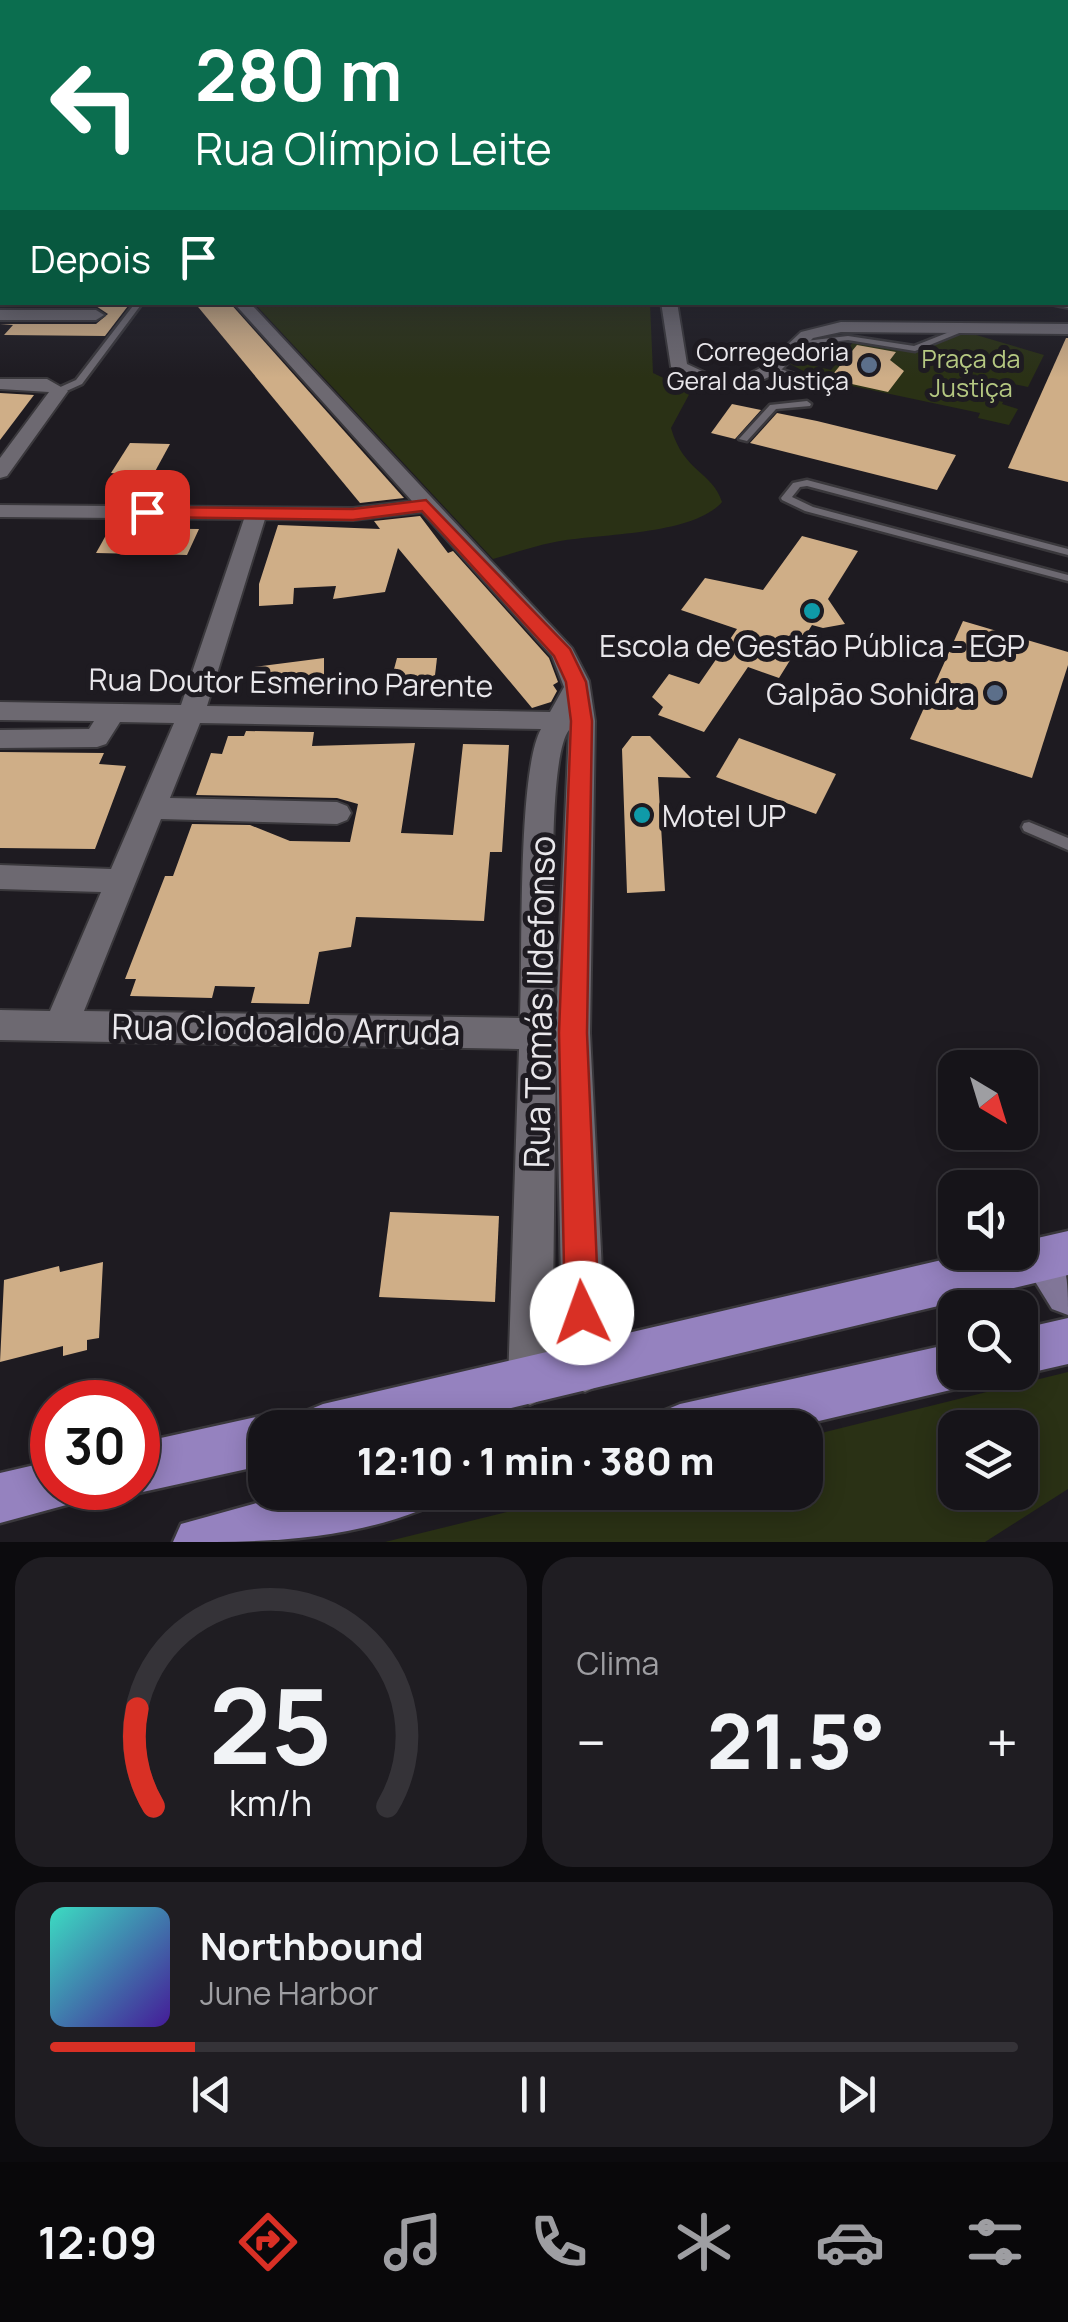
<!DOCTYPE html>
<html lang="pt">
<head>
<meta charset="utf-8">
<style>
	:root { --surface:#161419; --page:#1f1d22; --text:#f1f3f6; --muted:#9e9ea2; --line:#353338; --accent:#d93025 }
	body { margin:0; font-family:Manrope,sans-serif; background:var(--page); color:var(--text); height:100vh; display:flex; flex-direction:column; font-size:38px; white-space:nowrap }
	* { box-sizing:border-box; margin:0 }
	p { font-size:32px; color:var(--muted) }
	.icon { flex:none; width:55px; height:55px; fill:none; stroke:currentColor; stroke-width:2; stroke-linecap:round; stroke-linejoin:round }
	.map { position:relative; height:1542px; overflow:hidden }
	.details { display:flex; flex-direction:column; gap:15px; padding:15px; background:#0c0b0e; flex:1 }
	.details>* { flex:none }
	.banner { position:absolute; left:0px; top:0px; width:1070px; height:305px; box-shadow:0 5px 25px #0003,0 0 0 2px var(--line); background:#0b6e4f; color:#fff; overflow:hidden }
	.needle { width:65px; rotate:142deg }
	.buttons { position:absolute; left:938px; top:1050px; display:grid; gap:20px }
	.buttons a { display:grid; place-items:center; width:100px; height:100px; border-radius:20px; background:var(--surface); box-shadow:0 5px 25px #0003,0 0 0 2px var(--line); font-size:50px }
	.speed { position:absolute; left:30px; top:1380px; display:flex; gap:20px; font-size:50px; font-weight:700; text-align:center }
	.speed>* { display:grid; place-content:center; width:130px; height:130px; border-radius:50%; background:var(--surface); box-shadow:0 5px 25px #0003,0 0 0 2px var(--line); line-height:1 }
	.speed .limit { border:15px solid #d22; background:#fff; color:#111 }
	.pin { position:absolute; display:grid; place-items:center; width:85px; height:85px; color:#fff; margin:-42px; border-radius:20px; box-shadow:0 5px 15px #0006 }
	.me { position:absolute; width:110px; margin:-55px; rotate:357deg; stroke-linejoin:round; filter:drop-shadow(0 0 8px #0008) }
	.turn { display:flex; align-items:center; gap:35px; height:210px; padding:0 30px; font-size:45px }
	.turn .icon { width:130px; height:130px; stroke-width:2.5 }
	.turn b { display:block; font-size:70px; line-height:85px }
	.then { display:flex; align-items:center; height:95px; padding:0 30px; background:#0003; gap:20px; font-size:38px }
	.big { font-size:75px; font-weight:800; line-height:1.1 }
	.details .card { flex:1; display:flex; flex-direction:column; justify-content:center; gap:15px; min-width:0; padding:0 35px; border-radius:30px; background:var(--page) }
	.details .dial { align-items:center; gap:0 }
	.dial svg { height:260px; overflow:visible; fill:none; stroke:var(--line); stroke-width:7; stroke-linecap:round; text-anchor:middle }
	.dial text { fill:var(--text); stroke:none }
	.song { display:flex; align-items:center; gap:30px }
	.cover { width:120px; height:120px; border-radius:15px; background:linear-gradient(135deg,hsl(170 70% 55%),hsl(260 70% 35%)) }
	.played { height:10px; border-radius:5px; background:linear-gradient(90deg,var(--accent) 15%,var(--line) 15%) }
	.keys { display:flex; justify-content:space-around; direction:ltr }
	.heat { display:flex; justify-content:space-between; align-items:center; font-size:55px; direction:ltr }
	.details .tiles { flex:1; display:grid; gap:15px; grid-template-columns:1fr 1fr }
	.card:last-child { grid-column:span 2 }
	.trip { position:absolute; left:248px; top:1410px; width:575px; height:100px; border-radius:30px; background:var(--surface); box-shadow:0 5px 25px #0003,0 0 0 2px var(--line); font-weight:800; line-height:100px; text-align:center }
	.tab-bar { display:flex; height:160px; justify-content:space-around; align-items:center; background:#09080a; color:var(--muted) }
	.tab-bar .icon { width:70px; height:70px }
	.tab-bar .selected { color:var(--accent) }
	.tab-bar b { font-size:45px; color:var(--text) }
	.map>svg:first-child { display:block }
	.green { fill:#2a3115; fill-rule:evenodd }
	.building { fill:#cfae87 }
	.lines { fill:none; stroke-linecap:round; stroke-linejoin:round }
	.lane-casing { stroke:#3a383c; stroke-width:5 }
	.street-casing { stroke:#3a383c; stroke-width:4 }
	.secondary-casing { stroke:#3a383c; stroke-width:5 }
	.primary-casing { stroke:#3a383c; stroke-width:5 }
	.lane { fill:#6d6971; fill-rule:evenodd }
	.street { fill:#6d6971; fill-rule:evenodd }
	.secondary { fill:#817698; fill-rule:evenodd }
	.primary { fill:#9582bf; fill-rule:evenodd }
	.route { fill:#d93025; stroke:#8d1f18; stroke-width:2.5 }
	.service-dot { fill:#5c6f8a; stroke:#1e1b21; stroke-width:4 }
	.culture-dot { fill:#0f9aa8; stroke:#1e1b21; stroke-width:4 }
	.labels { text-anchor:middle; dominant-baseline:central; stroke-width:10; stroke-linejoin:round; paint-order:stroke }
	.far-poi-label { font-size:25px; fill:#e9e7eb; stroke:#1e1b21; text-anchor:end }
	.far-park-label { font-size:25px; fill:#b5c882; stroke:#1e1b21 }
	.poi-label { font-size:30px; fill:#e9e7eb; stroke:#1e1b21 }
	.street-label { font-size:30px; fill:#e9e7eb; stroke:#1e1b21 }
	.near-street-label { font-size:35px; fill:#e9e7eb; stroke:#1e1b21 }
</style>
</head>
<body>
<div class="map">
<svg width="1068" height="1542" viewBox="0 0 1068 1542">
	<rect width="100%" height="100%" fill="#1e1b21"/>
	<!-- green -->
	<g class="green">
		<path d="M254,303H650L653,373L691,391L671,428C684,473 712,471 722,502C692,536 600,533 555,542C534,546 514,553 493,559Z"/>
		<polygon points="966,332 1044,355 1028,387 1013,384 1002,404 1018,409 1009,425 978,418 980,413 819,379 790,364 810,342 830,341 811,365 831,370 854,341 917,351"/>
		<path d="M1068,1372V1489L985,1542H385L584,1493L805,1492V1437ZM955,1428H1020V1492H955Z"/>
	</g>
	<!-- building -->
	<g class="building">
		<polygon points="0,302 131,302 105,336 4,335 13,325 0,324 96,324 108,314 96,306 0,306"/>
		<polygon points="194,302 229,302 404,498 360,503"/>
		<polygon points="1066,338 1068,338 1068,482 1008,468"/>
		<polygon points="857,345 896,352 890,360 904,371 888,392 829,379"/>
		<polygon points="0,393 34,395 0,440"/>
		<polygon points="732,404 761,410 735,439 711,433"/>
		<polygon points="777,413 817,421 956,455 937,490 750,443"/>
		<polygon points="130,443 170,444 152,477 111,473"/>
		<polygon points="420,516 448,553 453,551 549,658 558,682 553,685 557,691 551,702 532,708 398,548 385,592 333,599 336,586 294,588 293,604 259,606 259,584 278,525 380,529 374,521"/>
		<polygon points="110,528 199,529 187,555 96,553"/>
		<polygon points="802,536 858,551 828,599 845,624 823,628 812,625 779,678 748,667 704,732 658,715 663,707 652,697 669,674 699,684 737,629 681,610 705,578 763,590"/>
		<polygon points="963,621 1068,652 1068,665 1032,778 910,739"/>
		<polygon points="324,658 324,683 253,689 254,667"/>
		<polygon points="397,658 437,658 434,684 390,684"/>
		<polygon points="246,731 314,732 312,746 415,743 401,833 453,835 463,744 509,745 502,852 490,852 484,921 356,917 351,947 319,952 309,1004 251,1003 255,987 215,986 212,998 130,996 136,979 125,979 165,876 173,876 192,824 250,825 290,841 350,842 358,804 337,798 196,795 211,753 222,754 228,736 244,736"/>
		<polygon points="632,736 650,736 691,778 658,777 665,891 627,893 622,749"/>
		<polygon points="739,738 836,774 816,814 716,777"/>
		<polygon points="0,752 104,753 99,764 126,766 95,849 0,848"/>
		<polygon points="390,1212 499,1216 495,1302 379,1297"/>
		<polygon points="103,1262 99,1338 87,1340 87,1350 63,1356 63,1346 0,1362 4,1280 59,1266 60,1272"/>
	</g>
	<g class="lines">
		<defs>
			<g id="lane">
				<polygon points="136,302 143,302 82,384 62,393 56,393 56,389 76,380"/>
				<polygon points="967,325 974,327 915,351 848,340 797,346 793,344 797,342 848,336 914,346"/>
				<polygon points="772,366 823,384 824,386 817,388 769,371 768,369"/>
				<polygon points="807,401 811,404 810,406 776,409 747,441 739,439 770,405"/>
				<polygon points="807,480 1068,549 1068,555 807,486 800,487 792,497 813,507 1068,575 1068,581 805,511 782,500 781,498 793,483"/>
				<polygon points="1029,822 1068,838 1068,850 1024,831 1022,827 1024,823"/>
			</g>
			<g id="street">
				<polygon points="2,215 2,223 0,224 0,216"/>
				<rect x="0" y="289" width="2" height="8"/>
				<polygon points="1068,298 1068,308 1039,302 1068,302"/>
				<path d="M233,302H249L572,648L589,681L595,721L590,1033L607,1370L600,1385L585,1392L570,1385L563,1370L556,1049L552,1383L545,1398L530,1405L515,1398L508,1383L519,1049L0,1040V1010L50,1011L101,892L0,889V865L111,869L174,723L120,722L106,744L97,747L0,748V730L89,729L94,721L0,720V702L181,705L244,519L0,517V505L353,508L412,501ZM422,512L552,656L564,687L550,712L207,706L265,519L353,520ZM200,723L541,729C517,773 523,958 520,1018L84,1011L161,819L337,824L347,820L351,813L347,806L337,802L170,798ZM569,730L556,1019H554C555,967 545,761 569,730Z"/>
				<polygon points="661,302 677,302 687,364 717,378 741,378 766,365 801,332 841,322 1068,324 1068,334 841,332 813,338 778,373 744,388 708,387 671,367"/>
				<polygon points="0,310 96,310 104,315 96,320 0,320"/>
				<polygon points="0,379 47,379 68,391 7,476 0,478 0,458 49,392 0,389"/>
			</g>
			<path id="secondary" d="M1043,1237C1068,1251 1068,1283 1068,1315L1052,1309L1021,1259L1027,1243Z"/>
			<g id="primary">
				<polygon points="1068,1231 1068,1275 427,1428 299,1428 306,1411 323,1404 976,1252 1020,1252 1020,1242"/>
				<polygon points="1068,1318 1068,1364 1020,1375 1013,1372 1020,1372 1020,1329"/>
				<polygon points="955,1343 955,1372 976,1372 972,1383 955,1389 789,1428 656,1428 663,1411 680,1404"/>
				<polygon points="265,1415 284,1428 265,1428 265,1465 138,1493 125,1488 138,1488 138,1443"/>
				<polygon points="52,1461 52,1488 77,1488 70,1504 0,1523 0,1473"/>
				<path d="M296,1492H428L421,1510C339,1542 260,1542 173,1542L181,1524Z"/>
			</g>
		</defs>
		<!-- lane casing -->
		<use href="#lane" class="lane-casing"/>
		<!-- street casing -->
		<use href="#street" class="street-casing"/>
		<!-- secondary casing -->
		<use href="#secondary" class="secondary-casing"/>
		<!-- primary casing -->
		<use href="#primary" class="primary-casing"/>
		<!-- lane -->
		<use href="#lane" class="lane"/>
		<!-- street -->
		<use href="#street" class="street"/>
		<!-- secondary -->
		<use href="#secondary" class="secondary"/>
		<!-- primary -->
		<use href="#primary" class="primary"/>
	</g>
	<!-- sky -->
	<linearGradient id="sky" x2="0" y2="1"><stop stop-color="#100f12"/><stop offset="0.43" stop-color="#3b3f4e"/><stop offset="1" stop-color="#3b3f4e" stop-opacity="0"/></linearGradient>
	<rect width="1068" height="378" fill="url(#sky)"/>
	<!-- route -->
	<polygon class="route" points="426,500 570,649 586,682 592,721 587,1033 599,1313 594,1325 582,1330 570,1325 565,1313 559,1033 571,721 566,682 554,656 422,511 353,520 147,517 138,512 147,507 353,509"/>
	<!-- markers -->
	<g class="service-dot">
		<circle cx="869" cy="365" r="10"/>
		<circle cx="995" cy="693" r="10"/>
	</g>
	<g class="culture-dot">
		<circle cx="812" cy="611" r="10"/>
		<circle cx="642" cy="815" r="10"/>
	</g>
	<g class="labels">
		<!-- far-poi labels -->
		<g class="far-poi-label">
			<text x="849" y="351">Corregedoria<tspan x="849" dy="29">Geral da Justiça</tspan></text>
		</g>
		<!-- far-park labels -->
		<g class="far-park-label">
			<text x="971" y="358">Praça da<tspan x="971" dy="29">Justiça</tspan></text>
		</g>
		<!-- poi labels -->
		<g class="poi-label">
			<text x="812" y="645">Escola de Gestão Pública - EGP</text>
			<text x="975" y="693" text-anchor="end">Galpão Sohidra</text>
			<text x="662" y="815" text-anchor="start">Motel UP</text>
		</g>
		<!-- street labels -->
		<g class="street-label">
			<text transform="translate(291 682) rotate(1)">Rua Doutor Esmerino Parente</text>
		</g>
		<!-- near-street labels -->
		<g class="near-street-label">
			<text transform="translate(539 1002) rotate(-89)">Rua Tomás Ildefonso</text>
			<text transform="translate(286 1029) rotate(1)">Rua Clodoaldo Arruda</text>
		</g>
	</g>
</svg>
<div class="buttons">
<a><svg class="needle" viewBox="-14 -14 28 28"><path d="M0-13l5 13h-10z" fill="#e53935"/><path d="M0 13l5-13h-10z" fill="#9e9ea2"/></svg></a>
<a><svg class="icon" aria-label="sound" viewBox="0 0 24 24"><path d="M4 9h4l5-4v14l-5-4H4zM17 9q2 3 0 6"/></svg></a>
<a><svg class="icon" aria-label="search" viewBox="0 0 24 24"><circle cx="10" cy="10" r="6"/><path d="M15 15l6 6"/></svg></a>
<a><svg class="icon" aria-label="layers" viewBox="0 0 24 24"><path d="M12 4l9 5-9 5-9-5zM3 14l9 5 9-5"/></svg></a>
</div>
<div class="speed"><div class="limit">30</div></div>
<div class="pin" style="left:147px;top:512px;background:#d93025"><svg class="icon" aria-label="arrive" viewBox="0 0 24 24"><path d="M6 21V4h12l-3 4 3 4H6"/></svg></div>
<svg class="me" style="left:582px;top:1313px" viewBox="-20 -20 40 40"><circle r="19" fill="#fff"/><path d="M0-13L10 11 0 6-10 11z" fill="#d93025"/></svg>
<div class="trip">12:10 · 1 min · 380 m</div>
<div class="banner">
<div class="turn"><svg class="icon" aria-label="left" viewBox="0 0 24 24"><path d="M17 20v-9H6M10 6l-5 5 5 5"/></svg><div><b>280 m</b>Rua Olímpio Leite</div></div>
<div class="then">Depois<svg class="icon" aria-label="arrive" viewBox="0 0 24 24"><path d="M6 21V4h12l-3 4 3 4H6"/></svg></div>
</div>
</div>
<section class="details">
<div class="tiles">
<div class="card dial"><svg viewBox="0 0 100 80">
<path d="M14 69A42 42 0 1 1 86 69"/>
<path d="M14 69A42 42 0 0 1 9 39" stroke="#d93025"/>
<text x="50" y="56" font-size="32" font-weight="700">25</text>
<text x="50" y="72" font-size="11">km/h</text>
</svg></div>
<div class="card"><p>Clima</p>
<div class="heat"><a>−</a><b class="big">21.5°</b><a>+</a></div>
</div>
<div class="card">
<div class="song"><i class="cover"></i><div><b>Northbound</b><p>June Harbor</p></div></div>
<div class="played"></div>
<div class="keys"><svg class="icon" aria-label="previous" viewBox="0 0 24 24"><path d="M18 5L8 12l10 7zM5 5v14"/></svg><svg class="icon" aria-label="pause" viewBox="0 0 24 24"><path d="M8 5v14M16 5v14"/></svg><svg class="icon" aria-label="next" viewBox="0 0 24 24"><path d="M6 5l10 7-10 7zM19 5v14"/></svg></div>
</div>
</div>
</section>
<nav class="tab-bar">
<b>12:09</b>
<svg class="icon selected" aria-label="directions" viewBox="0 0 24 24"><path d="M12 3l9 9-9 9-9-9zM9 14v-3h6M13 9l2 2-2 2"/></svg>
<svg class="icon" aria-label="music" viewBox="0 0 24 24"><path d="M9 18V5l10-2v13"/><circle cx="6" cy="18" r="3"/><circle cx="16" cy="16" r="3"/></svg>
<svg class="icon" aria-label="phone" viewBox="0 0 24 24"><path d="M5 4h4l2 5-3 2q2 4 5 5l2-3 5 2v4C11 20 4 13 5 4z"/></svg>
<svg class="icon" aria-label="climate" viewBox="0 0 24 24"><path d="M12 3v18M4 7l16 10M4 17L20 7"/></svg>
<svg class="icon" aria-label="car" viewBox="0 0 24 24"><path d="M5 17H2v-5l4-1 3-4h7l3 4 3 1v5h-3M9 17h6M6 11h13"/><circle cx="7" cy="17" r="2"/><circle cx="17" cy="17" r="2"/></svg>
<svg class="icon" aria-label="filters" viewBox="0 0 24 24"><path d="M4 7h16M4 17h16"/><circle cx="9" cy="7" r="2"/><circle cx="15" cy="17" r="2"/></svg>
</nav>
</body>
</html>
